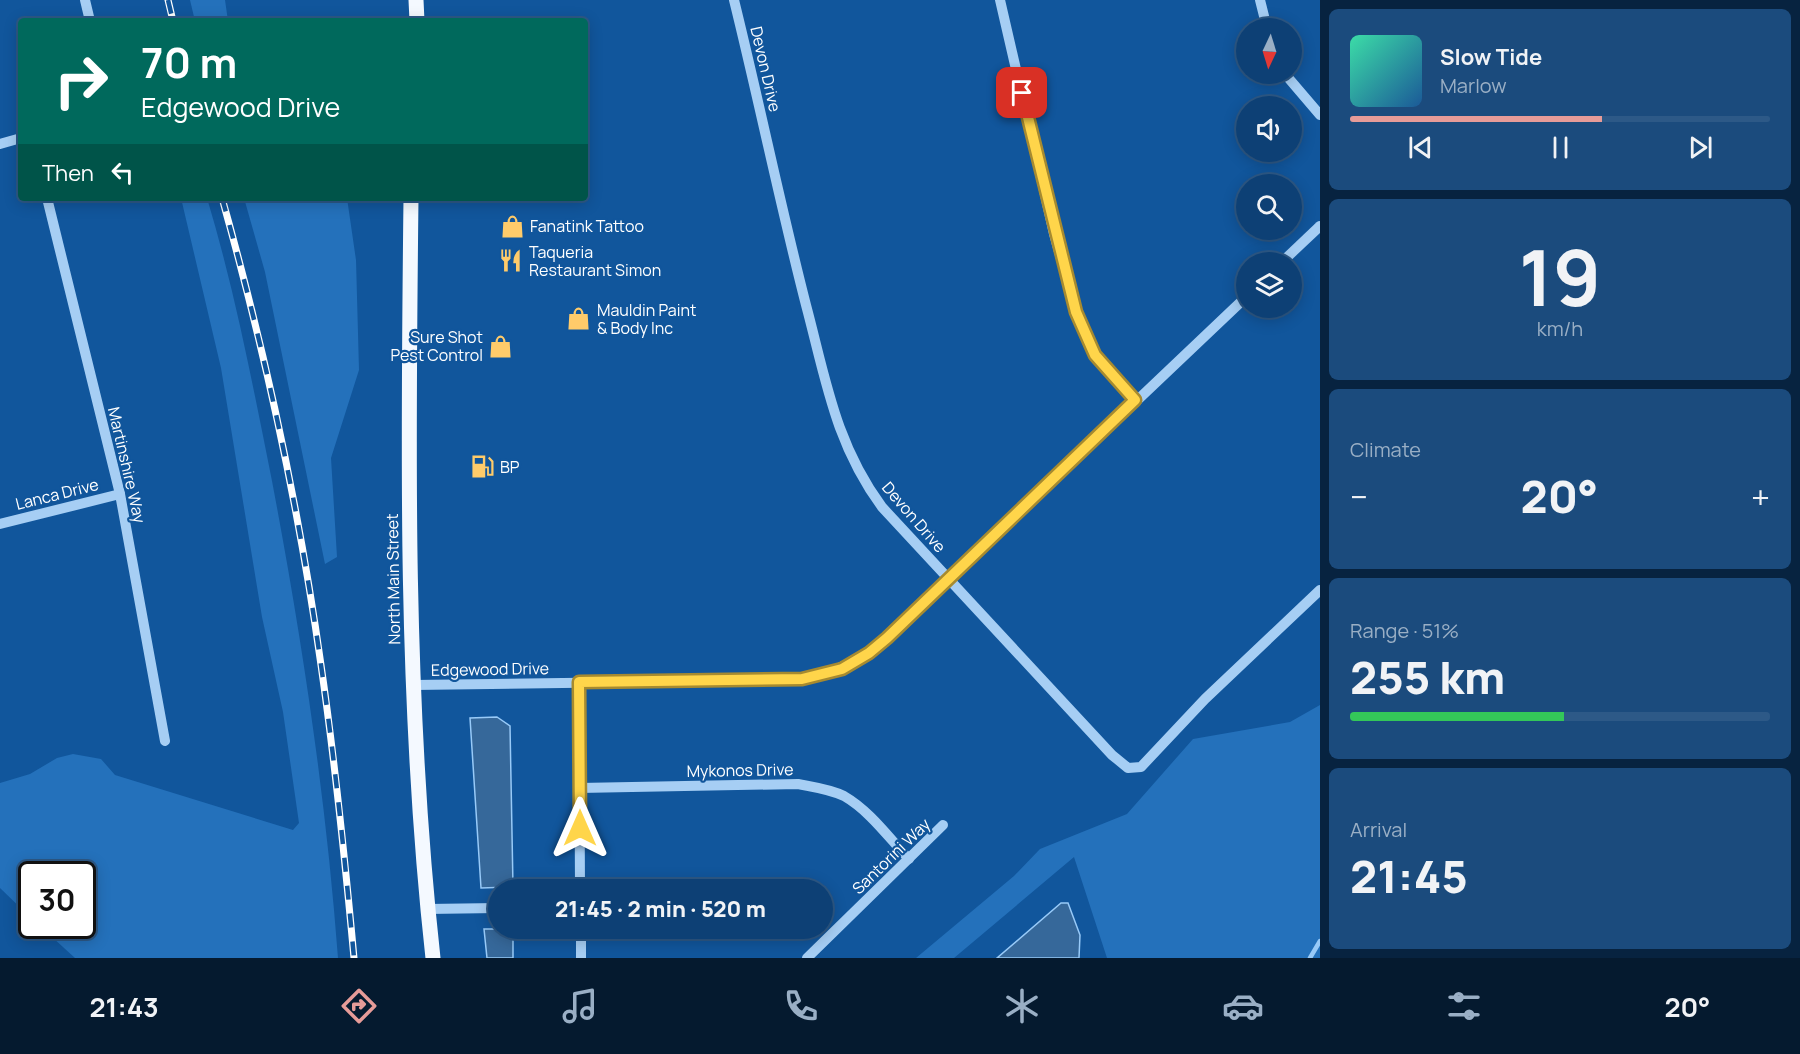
<!DOCTYPE html>
<html lang="en">
<head>
<meta charset="utf-8">
<style>
	:root { --surface:#0d4075; --page:#1b4b7d; --text:#f1f3f6; --muted:#9aafc5; --line:#2d5987; --accent:#e69b98 }
	body { margin:0; font-family:Manrope,sans-serif; background:var(--page); color:var(--text); height:100vh; display:flex; flex-direction:column; font-size:22px; white-space:nowrap }
	* { box-sizing:border-box; margin:0 }
	p { font-size:20px; color:var(--muted) }
	.icon { flex:none; width:33px; height:33px; fill:none; stroke:currentColor; stroke-width:2; stroke-linecap:round; stroke-linejoin:round }
	.map { position:relative; flex:1; overflow:hidden }
	.drawer { display:flex; flex-direction:column; gap:9px; padding:9px; background:#072340; width:480px }
	.drawer>* { flex:none }
	.guide { position:absolute; left:18px; top:18px; width:570px; height:183px; border-radius:6px; box-shadow:0 3px 15px #0003,0 0 0 2px var(--line); background:#00695c; color:#fff; overflow:hidden }
	.needle { width:39px; rotate:184deg }
	.tools { position:absolute; left:1236px; top:18px; display:grid; gap:12px }
	.tools a { display:grid; place-items:center; width:66px; height:66px; border-radius:50%; background:var(--surface); box-shadow:0 3px 15px #0003,0 0 0 2px var(--line); font-size:30px }
	.speed { position:absolute; left:18px; top:861px; display:flex; gap:12px; font-size:30px; font-weight:700; text-align:center }
	.speed>* { display:grid; place-content:center; width:78px; height:78px; border-radius:50%; background:var(--surface); box-shadow:0 3px 15px #0003,0 0 0 2px var(--line); line-height:1 }
	.speed .limit { border:3px solid #111; border-radius:9px; background:#fff; color:#111 }
	.pin { position:absolute; display:grid; place-items:center; width:51px; height:51px; color:#fff; margin:-26px; border-radius:12px; box-shadow:0 3px 9px #0006 }
	.me { position:absolute; width:66px; margin:-33px; rotate:0deg; stroke-linejoin:round; filter:drop-shadow(0 0 4px #0008) }
	.turn { display:flex; align-items:center; gap:21px; height:126px; padding:0 24px; font-size:27px }
	.turn .icon { width:78px; height:78px; stroke-width:2.5 }
	.turn b { display:block; font-size:42px; line-height:51px }
	.then { display:flex; align-items:center; height:57px; padding:0 24px; background:#0003; gap:12px; font-size:22px }
	.big { font-size:45px; font-weight:800; line-height:1.1 }
	.drawer .widget { flex:1; display:flex; flex-direction:column; justify-content:center; gap:9px; min-width:0; padding:0 21px; border-radius:9px; background:var(--page) }
	.drawer .dial { align-items:center; gap:0 }
	.dial b { font-size:78px; line-height:1 }
	.song { display:flex; align-items:center; gap:18px }
	.cover { width:72px; height:72px; border-radius:9px; background:linear-gradient(135deg,hsl(160 70% 55%),hsl(210 70% 35%)) }
	.played { height:6px; border-radius:3px; background:linear-gradient(90deg,var(--accent) 60%,var(--line) 60%) }
	.keys { display:flex; justify-content:space-around; direction:ltr }
	.heat { display:flex; justify-content:space-between; align-items:center; font-size:33px; direction:ltr }
	.charge { height:9px; border-radius:4px; background:linear-gradient(90deg,#34c759 51%,var(--line) 0) }
	.trip { position:absolute; left:488px; top:879px; width:345px; height:60px; border-radius:30px; background:var(--surface); box-shadow:0 3px 15px #0003,0 0 0 2px var(--line); font-weight:800; line-height:60px; text-align:center }
	.dock { display:flex; height:96px; justify-content:space-around; align-items:center; background:#051a2f; color:var(--muted) }
	.dock .icon { width:42px; height:42px }
	.dock .current { color:var(--accent) }
	.dock b { font-size:27px; color:var(--text) }
	main { display:flex; flex:1; min-height:0 }
	.map>svg:first-child { display:block }
	.green { fill:#2471bb }
	.water { fill:#36689a; stroke:#98caf8; stroke-width:1.5 }
	.lines { fill:none; stroke-linecap:round; stroke-linejoin:round }
	.stream { stroke:#98caf8; stroke-width:4.5 }
	.minor { stroke:#a6cef4; stroke-width:10 }
	.major { stroke:#f4f9ff; stroke-width:15 }
	.rail-casing { stroke:#fff; stroke-width:7 }
	.rail { stroke:#11569c; stroke-width:4.5; stroke-dasharray:14; stroke-linecap:butt }
	.route-casing { stroke:#a68a30; stroke-width:15 }
	.route { stroke:#ffd54a; stroke-width:10 }
	.labels { text-anchor:middle; dominant-baseline:central; stroke-width:4.5; stroke-linejoin:round; paint-order:stroke }
	.street-label { font-size:16px; fill:#fff; stroke:#11569c }
	.poi-label { font-size:16px; fill:#fff; stroke:#11569c; text-anchor:start }
</style>
</head>
<body>
<main>
<div class="map">
<svg width="1320" height="958" viewBox="0 0 1320 958">
	<rect width="100%" height="100%" fill="#11569c"/>
	<!-- green -->
	<g class="green">
		<polygon points="190,0 225,0 228,21 195,21"/>
		<path d="M181,198H207C235,291 253,386 272,481C302,639 326,798 338,958H75L40,926H82V874H32L31,918L0,888V783L30,774L57,758L73,754L101,759L115,775L293,830L299,823L283,712L262,617L221,368Z"/>
		<polygon points="244,198 347,198 356,260 359,370 331,458 337,557 325,564 265,272"/>
		<polygon points="1320,705 1320,958 1107,958 1074,857 954,958 916,958 1014,876 1040,849 1127,814 1193,739 1290,722"/>
	</g>
	<!-- water -->
	<g class="water">
		<polygon points="497,717 510,726 513,887 481,888 470,718"/>
		<polygon points="1061,903 1068,903 1080,935 1079,958 997,958"/>
		<polygon points="484,929 513,929 513,958 487,958"/>
	</g>
	<g class="lines">
		<!-- stream -->
		<polyline class="stream" points="1310,958 1320,941"/>
		<!-- minor -->
		<g class="minor">
			<polyline points="85,0 90,21"/>
			<path d="M734,0C759,101 780,204 806,305C826,380 835,443 882,507L1112,755L1128,768L1141,767L1205,699L1320,590"/>
			<polyline points="1000,0 1054,234 1076,312 1095,355 1135,400"/>
			<polyline points="1260,0 1267,28"/>
			<polyline points="1285,74 1320,115"/>
			<polyline points="0,144 21,138"/>
			<polyline points="47,198 120,494 165,741"/>
			<polyline points="1282,262 1320,226"/>
			<polyline points="0,524 120,494"/>
			<polyline points="579,682 580,890"/>
			<path d="M414,685L784,680C826,677 856,664 887,638L1246,297"/>
			<path d="M579,788L798,784C813,787 830,789 844,796C870,811 889,838 909,859"/>
			<polyline points="427,909 498,908"/>
			<polyline points="581,928 581,958"/>
			<polyline points="807,958 943,825"/>
		</g>
		<!-- major -->
		<g class="major">
			<polyline points="416,0 417,21"/>
			<path d="M411,198C408,452 405,705 433,958"/>
		</g>
		<defs>
			<g id="rail">
				<polyline points="168,0 173,21"/>
				<path d="M222,198C265,351 299,508 321,665C335,762 345,860 354,958"/>
			</g>
		</defs>
		<!-- rail casing -->
		<use href="#rail" class="rail-casing"/>
		<!-- rail -->
		<use href="#rail" class="rail"/>
	</g>
	<g class="lines">
		<defs>
			<polyline id="route" points="580,828 579,682 802,679 842,669 869,653 887,638 1135,400 1095,355 1076,312 1022,93"/>
		</defs>
		<!-- route casing -->
		<use href="#route" class="route-casing"/>
		<!-- route -->
		<use href="#route" class="route"/>
	</g>
	<!-- icons -->
	<defs>
		<symbol id="shop-bare" viewBox="-9 -9 18 18"><path d="M-5-2.5h2.3a2.7 3.5 0 0 1 5.4 0H5L5.5 6h-11ZM-1.5-2.5h3a1.5 2.3 0 0 0-3 0Z" fill="#ffcb6a" stroke="#11569c" stroke-width="2.5" paint-order="stroke"/></symbol>
		<symbol id="restaurant-bare" viewBox="-9 -9 18 18"><path d="M-5-6h1v4h1v-4h1v4h1v-4h1v5L-1.5 .5V6h-2V.5L-5-1ZM5-6V6H3V1.5H1.5Q1.5-4 5-6Z" fill="#ffcb6a" stroke="#11569c" stroke-width="2.5" paint-order="stroke"/></symbol>
		<symbol id="fuel-bare" viewBox="-9 -9 18 18"><path d="M-5.5-6h7V0h2V4h1.3V-2.5L3-4.5l.8-.8L6-3V5H2.5V1h-1V6h-7ZM-4.2-4.7v3.2H.2V-4.7Z" fill="#ffcb6a" stroke="#11569c" stroke-width="2.5" paint-order="stroke"/></symbol>
	</defs>
	<g fill-rule="evenodd">
		<use href="#shop-bare" x="496" y="210" width="33" height="33"/>
		<use href="#restaurant-bare" x="494" y="244" width="33" height="33"/>
		<use href="#shop-bare" x="562" y="302" width="33" height="33"/>
		<use href="#shop-bare" x="484" y="330" width="33" height="33"/>
		<use href="#fuel-bare" x="466" y="450" width="33" height="33"/>
	</g>
	<g class="labels">
		<!-- street labels -->
		<g class="street-label">
			<text transform="translate(766 69) rotate(77)">Devon Drive</text>
			<text transform="translate(127 465) rotate(77)">Martinshire Way</text>
			<text transform="translate(57 494) rotate(-14)">Lanca Drive</text>
			<text transform="translate(914 517) rotate(49)">Devon Drive</text>
			<text transform="translate(393 579) rotate(-91)">North Main Street</text>
			<text transform="translate(490 669) rotate(-1)">Edgewood Drive</text>
			<text transform="translate(740 770) rotate(-1)">Mykonos Drive</text>
			<text transform="translate(891 856) rotate(-44)">Santorini Way</text>
		</g>
		<!-- poi labels -->
		<g class="poi-label">
			<text x="530" y="226">Fanatink Tattoo</text>
			<text x="529" y="252">Taqueria<tspan x="529" dy="18">Restaurant Simon</tspan></text>
			<text x="597" y="310">Mauldin Paint<tspan x="597" dy="18">&amp; Body Inc</tspan></text>
			<text x="483" y="337" text-anchor="end">Sure Shot<tspan x="483" dy="18">Pest Control</tspan></text>
			<text x="500" y="467">BP</text>
		</g>
	</g>
</svg>
<div class="tools">
<a><svg class="needle" viewBox="-14 -14 28 28"><path d="M0-13l5 13h-10z" fill="#e53935"/><path d="M0 13l5-13h-10z" fill="#9aafc5"/></svg></a>
<a><svg class="icon" aria-label="sound" viewBox="0 0 24 24"><path d="M4 9h4l5-4v14l-5-4H4zM17 9q2 3 0 6"/></svg></a>
<a><svg class="icon" aria-label="search" viewBox="0 0 24 24"><circle cx="10" cy="10" r="6"/><path d="M15 15l6 6"/></svg></a>
<a><svg class="icon" aria-label="layers" viewBox="0 0 24 24"><path d="M12 4l9 5-9 5-9-5zM3 14l9 5 9-5"/></svg></a>
</div>
<div class="speed"><div class="limit">30</div></div>
<div class="pin" style="left:1022px;top:93px;background:#d93025"><svg class="icon" aria-label="arrive" viewBox="0 0 24 24"><path d="M6 21V4h12l-3 4 3 4H6"/></svg></div>
<svg class="me" style="left:580px;top:828px" viewBox="-20 -20 40 40"><path d="M0-17L14 15 0 8-14 15z" fill="#ffd54a" stroke="#fff" stroke-width="4"/></svg>
<div class="trip">21:45 · 2 min · 520 m</div>
<div class="guide">
<div class="turn"><svg class="icon" aria-label="right" viewBox="0 0 24 24"><path d="M7 20v-9h11M14 6l5 5-5 5"/></svg><div><b>70 m</b>Edgewood Drive</div></div>
<div class="then">Then<svg class="icon" aria-label="left" viewBox="0 0 24 24"><path d="M17 20v-9H6M10 6l-5 5 5 5"/></svg></div>
</div>
</div>
<section class="drawer">
<div class="widget">
<div class="song"><i class="cover"></i><div><b>Slow Tide</b><p>Marlow</p></div></div>
<div class="played"></div>
<div class="keys"><svg class="icon" aria-label="previous" viewBox="0 0 24 24"><path d="M18 5L8 12l10 7zM5 5v14"/></svg><svg class="icon" aria-label="pause" viewBox="0 0 24 24"><path d="M8 5v14M16 5v14"/></svg><svg class="icon" aria-label="next" viewBox="0 0 24 24"><path d="M6 5l10 7-10 7zM19 5v14"/></svg></div>
</div>
<div class="widget dial"><b>19</b><p>km/h</p></div>
<div class="widget"><p>Climate</p>
<div class="heat"><a>−</a><b class="big">20°</b><a>+</a></div>
</div>
<div class="widget"><p>Range · 51%</p><b class="big">255 km</b><div class="charge"></div></div>
<div class="widget"><p>Arrival</p><b class="big">21:45</b></div>
</section>
</main>
<nav class="dock">
<b>21:43</b>
<svg class="icon current" aria-label="directions" viewBox="0 0 24 24"><path d="M12 3l9 9-9 9-9-9zM9 14v-3h6M13 9l2 2-2 2"/></svg>
<svg class="icon" aria-label="music" viewBox="0 0 24 24"><path d="M9 18V5l10-2v13"/><circle cx="6" cy="18" r="3"/><circle cx="16" cy="16" r="3"/></svg>
<svg class="icon" aria-label="phone" viewBox="0 0 24 24"><path d="M5 4h4l2 5-3 2q2 4 5 5l2-3 5 2v4C11 20 4 13 5 4z"/></svg>
<svg class="icon" aria-label="climate" viewBox="0 0 24 24"><path d="M12 3v18M4 7l16 10M4 17L20 7"/></svg>
<svg class="icon" aria-label="car" viewBox="0 0 24 24"><path d="M5 17H2v-5l4-1 3-4h7l3 4 3 1v5h-3M9 17h6M6 11h13"/><circle cx="7" cy="17" r="2"/><circle cx="17" cy="17" r="2"/></svg>
<svg class="icon" aria-label="filters" viewBox="0 0 24 24"><path d="M4 7h16M4 17h16"/><circle cx="9" cy="7" r="2"/><circle cx="15" cy="17" r="2"/></svg>
<b>20°</b>
</nav>
</body>
</html>
